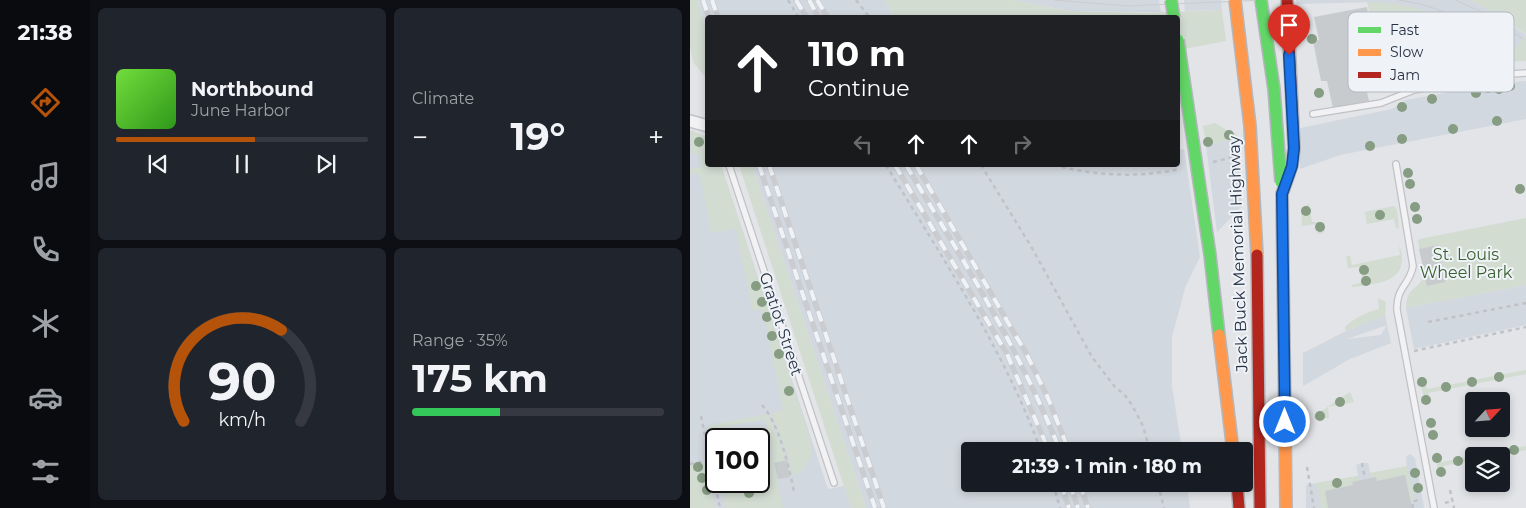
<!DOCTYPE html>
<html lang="en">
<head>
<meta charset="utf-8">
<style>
	:root { --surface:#171b24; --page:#20242c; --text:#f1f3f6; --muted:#9ea1a6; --line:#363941; --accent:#b45309 }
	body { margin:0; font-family:Montserrat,sans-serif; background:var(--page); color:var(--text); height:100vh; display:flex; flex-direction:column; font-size:19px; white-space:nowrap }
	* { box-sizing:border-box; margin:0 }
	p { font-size:16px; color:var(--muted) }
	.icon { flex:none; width:28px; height:28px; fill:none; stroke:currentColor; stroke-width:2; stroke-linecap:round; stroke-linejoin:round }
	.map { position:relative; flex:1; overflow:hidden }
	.details { display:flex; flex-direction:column; gap:8px; padding:8px; background:#0d0f14; width:600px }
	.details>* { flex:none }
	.top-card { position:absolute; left:15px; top:15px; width:475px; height:152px; border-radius:5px; box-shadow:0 2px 8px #0003; background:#202124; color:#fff; overflow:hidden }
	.needle { width:32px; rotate:64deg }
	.buttons { position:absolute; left:775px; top:392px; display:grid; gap:10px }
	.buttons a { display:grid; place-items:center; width:45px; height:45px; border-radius:5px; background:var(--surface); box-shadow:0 2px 8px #0003; font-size:25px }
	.speed { position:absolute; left:15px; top:428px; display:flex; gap:10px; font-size:25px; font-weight:700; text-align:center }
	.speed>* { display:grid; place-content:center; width:65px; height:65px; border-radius:50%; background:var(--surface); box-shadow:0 2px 8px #0003; line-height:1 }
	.speed .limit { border:2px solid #111; border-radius:8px; background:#fff; color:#111 }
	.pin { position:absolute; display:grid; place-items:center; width:42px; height:42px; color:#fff; margin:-51px -21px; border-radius:50% 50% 50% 0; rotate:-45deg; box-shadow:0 0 5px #0007 }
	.pin .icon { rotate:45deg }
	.me { position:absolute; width:55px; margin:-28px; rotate:0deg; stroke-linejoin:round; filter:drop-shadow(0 0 4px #0008) }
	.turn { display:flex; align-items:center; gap:18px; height:105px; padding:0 20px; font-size:22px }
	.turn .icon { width:65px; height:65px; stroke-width:2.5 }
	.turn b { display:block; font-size:35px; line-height:42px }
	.lanes { display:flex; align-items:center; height:48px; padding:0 20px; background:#0003; justify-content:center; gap:25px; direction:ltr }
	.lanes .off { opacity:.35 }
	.big { font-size:38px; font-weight:700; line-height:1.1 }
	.details .card { flex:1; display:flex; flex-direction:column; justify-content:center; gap:8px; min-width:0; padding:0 18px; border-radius:8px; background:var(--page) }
	.details .dial { align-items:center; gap:0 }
	.dial svg { height:130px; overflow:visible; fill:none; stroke:var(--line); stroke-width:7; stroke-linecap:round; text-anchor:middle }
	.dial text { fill:var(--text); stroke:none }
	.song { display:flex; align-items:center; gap:15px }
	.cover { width:60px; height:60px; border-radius:8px; background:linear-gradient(135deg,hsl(100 70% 55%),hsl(110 70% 35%)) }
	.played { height:5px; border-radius:2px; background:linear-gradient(90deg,var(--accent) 55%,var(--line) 55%) }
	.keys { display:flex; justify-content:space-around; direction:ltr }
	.heat { display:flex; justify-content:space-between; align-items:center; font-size:28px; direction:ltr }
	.charge { height:8px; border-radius:4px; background:linear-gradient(90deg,#34c759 35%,var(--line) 0) }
	.details .tiles { flex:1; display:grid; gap:8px; grid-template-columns:repeat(2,1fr) }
	.trip { position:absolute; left:271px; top:442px; width:292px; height:50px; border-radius:5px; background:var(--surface); box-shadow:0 2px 8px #0003; font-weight:700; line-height:50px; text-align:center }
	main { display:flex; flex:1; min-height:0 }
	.tabs { display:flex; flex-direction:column; width:90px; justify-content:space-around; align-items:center; background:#090b0e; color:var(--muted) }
	.tabs .icon { width:35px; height:35px }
	.tabs .active { color:var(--accent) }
	.tabs b { font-size:22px; color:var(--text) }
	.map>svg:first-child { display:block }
	.built { fill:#d2d8df; fill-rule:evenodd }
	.green { fill:#d2dcd1 }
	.building { fill:#c8cbce }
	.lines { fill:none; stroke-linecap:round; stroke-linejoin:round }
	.lane-casing { stroke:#c0c2c5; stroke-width:8 }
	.street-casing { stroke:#c0c2c5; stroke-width:14 }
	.slow-casing { stroke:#b4b7bc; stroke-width:14 }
	.jam-casing { stroke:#b4b7bc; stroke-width:14 }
	.path { stroke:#c0c2c8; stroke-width:2.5; stroke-dasharray:4 4; stroke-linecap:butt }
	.lane { stroke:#f2f2f4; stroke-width:5.5 }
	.street { stroke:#f2f2f4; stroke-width:11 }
	.slow { stroke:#ff974d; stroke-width:11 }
	.jam { stroke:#b3261e; stroke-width:11 }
	.tram { stroke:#caccd0; stroke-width:1 }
	.rail-casing { stroke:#caccd0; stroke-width:5.5 }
	.rail { stroke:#eff3f7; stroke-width:4; stroke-dasharray:11; stroke-linecap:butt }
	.fast-bridge-casing { stroke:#b4b7bc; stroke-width:14; stroke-linecap:butt }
	.slow-bridge-casing { stroke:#b4b7bc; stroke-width:14; stroke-linecap:butt }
	.jam-bridge-casing { stroke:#b4b7bc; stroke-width:14; stroke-linecap:butt }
	.fast-bridge { stroke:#63d668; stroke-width:11 }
	.slow-bridge { stroke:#ff974d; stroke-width:11 }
	.jam-bridge { stroke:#b3261e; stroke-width:11 }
	.tree { fill:#869c83 }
	.route-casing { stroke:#114b97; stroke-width:12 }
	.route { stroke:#1a73e8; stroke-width:9 }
	.labels { text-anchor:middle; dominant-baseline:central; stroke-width:4; stroke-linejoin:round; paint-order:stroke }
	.street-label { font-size:16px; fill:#263143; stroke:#eff3f7 }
	.park-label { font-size:16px; fill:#3b6132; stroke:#eff3f7 }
	.key { fill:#eff3f7; stroke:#b3b9c1; stroke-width:1 }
	.key-label { font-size:14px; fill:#263143 }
</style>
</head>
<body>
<main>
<nav class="tabs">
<b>21:38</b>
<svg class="icon active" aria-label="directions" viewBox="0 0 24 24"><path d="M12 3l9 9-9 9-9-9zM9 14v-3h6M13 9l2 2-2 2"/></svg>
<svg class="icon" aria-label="music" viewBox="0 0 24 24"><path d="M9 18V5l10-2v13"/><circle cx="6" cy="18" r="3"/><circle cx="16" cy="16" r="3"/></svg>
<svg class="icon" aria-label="phone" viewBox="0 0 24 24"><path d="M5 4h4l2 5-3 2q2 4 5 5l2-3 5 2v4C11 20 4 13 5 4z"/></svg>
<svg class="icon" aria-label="climate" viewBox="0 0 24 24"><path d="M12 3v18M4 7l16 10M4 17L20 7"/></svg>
<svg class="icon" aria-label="car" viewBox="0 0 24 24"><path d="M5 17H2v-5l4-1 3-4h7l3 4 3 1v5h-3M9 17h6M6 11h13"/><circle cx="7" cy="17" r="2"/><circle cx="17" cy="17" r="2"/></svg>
<svg class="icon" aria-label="filters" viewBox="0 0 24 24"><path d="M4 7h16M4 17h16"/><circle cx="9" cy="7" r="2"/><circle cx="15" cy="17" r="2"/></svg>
</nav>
<section class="details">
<div class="tiles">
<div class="card">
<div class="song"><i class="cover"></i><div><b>Northbound</b><p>June Harbor</p></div></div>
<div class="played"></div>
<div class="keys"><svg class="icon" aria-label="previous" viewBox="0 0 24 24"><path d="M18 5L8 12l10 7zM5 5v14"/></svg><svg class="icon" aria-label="pause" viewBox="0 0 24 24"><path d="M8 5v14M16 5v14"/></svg><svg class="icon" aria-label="next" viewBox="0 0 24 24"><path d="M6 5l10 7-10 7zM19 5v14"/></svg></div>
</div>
<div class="card"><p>Climate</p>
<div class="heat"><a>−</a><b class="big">19°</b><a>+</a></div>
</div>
<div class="card dial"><svg viewBox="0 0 100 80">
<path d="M14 69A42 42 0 1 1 86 69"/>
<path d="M14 69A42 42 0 0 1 74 13" stroke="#b45309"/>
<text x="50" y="56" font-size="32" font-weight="700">90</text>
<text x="50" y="72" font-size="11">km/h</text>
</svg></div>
<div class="card"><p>Range · 35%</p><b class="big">175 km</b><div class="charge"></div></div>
</div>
</section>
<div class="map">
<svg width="836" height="508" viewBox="0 0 836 508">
	<rect width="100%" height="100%" fill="#e2e4e7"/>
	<!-- built -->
	<g class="built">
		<polygon points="7,0 195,0 204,17 18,18 17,31"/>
		<polygon points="322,0 469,0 471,12 381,11"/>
		<polygon points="494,0 531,0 532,10 495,11"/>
		<polygon points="606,0 778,0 796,8 836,35 819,57 777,29 686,2 607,4"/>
		<polygon points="836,81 836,119 650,155 610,169 610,128 702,109 716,100 811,83"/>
		<path d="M0,130L17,137L18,165H31L138,489L154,486L161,508H0ZM26,439H69V481H26Z"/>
		<polygon points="547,139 552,206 527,232 516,145"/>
		<polygon points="494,149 510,257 495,288 482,337 482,386 492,451 280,451 280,484 497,484 500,508 176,508 62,165 488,165 488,150"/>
		<polygon points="836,285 836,325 724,349 716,308"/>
		<polygon points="695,315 697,325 657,339 691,335 697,325 701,343 660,359 613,386 613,353 656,331"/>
		<polygon points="720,454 725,458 734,508 616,508 616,485 668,476 666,465 672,463 678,463 680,473 717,467 716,457"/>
	</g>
	<!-- green -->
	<g class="green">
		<polygon points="0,0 7,0 17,31 17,79 3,62 0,46"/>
		<polygon points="195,0 322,0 380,11 419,12 457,13 532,10 536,41 488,50 488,18 204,17"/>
		<polygon points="778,0 836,0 836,34 796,8"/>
		<path d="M677,2C712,2 754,12 783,33L778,43L724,19L711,51L752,68L753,72L705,80L693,89L691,77H693Z"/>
		<polygon points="786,35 819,57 836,35 836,61 819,62 768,70 768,65 778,56 783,48 780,44"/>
		<polygon points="525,123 540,132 547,134 547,139 516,145 513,126"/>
		<path d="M0,130L17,137L18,165H31L120,439C125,454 117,470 102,476L99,459L81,413L93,410L73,310L64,311L62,308L46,229L21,233L10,174H0V169L12,167L9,154L3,155Z"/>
		<polygon points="49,165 62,165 176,508 161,508"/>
		<polygon points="619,204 622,222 634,222 635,228 633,233 628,234 626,224 612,226 611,208"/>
		<polygon points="704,206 707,210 709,229 706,228 704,219 677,224 675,212"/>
		<path d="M836,218V285L716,308C717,286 726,292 733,278C736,271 729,249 728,241L730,239Z"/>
		<path d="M709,245C722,281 689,284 662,287V285L673,282L669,267L658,268L656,256H660L662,265L710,255Z"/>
		<path d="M688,298L696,302L695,315L656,331L655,327C665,318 676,312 689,309Z"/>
		<polygon points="836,370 836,374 738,393 739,401 737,404 735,402 730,381 734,379 737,389"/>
		<polygon points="660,392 664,402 638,407 639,418 625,419 624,416"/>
		<polygon points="78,414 97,460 84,463 93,508 35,508 30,481 69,481 69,459 83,456 75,419 32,427 34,439 26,439 26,465 18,426"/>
		<polygon points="836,446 836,450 805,456 784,456 784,460 753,466 754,475 751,477 749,475 745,456 747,452 750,454 752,462"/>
		<polygon points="16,463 25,508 0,508 0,466"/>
		<polygon points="717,466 725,500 721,501 715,475 687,481 686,477 681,478 680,473"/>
		<polygon points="668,476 669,481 638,508 631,508 626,483"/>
	</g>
	<!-- building -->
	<g class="building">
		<polygon points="677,7 678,15 682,14 694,77 691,77 693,89 677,92 679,101 643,108 637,81 631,81 623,41 629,40 624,17"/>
		<polygon points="748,245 755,282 737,286 729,249"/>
		<polygon points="97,460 100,477 88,479 84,463"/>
		<polygon points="715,475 722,508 638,508 635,491 663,485 662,482 686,477 687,481"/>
	</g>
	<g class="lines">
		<defs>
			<g id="lane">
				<polyline points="623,114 691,103 724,90 805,75 836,73"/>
				<path d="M706,164L723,266C720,285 706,287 707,310L744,508"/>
				<polyline points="39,165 144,483"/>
			</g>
			<polyline id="street" points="0,121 18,126"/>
			<polyline id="slow" points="592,194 596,508"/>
			<polyline id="jam" points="547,484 549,508"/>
		</defs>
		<!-- lane casing -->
		<use href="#lane" class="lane-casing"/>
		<!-- street casing -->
		<use href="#street" class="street-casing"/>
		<!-- slow casing -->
		<use href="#slow" class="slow-casing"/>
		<!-- jam casing -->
		<use href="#jam" class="jam-casing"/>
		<!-- path -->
		<g class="path">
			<polyline points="98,0 109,18"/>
			<polyline points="166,0 180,18"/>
			<polyline points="523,162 544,157"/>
			<path d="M196,165C252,258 314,349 351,451"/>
			<polyline points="291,165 342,248 402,357 425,387 434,394 442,405 453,426 460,451"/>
			<path d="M364,165C407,176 446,178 491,169"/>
			<polyline points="738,322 836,303"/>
			<polyline points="724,351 836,327"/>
			<path d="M72,405C89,424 99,466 104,492"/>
			<polyline points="11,416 30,508"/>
			<polyline points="672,463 675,479"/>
			<polyline points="0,464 20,460"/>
			<polyline points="617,467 624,508"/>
			<polyline points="363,484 370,508"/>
			<polyline points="468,484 474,508"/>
			<polyline points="760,490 764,508"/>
			<polyline points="755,503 762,501"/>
			<polyline points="723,508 722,502 728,500"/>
		</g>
		<!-- lane -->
		<use href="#lane" class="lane"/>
		<!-- street -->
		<use href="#street" class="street"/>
		<!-- slow -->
		<use href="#slow" class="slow"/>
		<!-- jam -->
		<use href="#jam" class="jam"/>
		<!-- tram -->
		<g class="tram">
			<polyline points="364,0 437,6 575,0"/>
			<path d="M708,0C750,5 789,26 823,51"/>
			<polyline points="765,0 794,13 833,39"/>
		</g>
		<defs>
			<g id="rail">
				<polyline points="13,0 19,18"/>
				<polyline points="22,0 28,18"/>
				<polyline points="106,0 117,18"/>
				<polyline points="119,0 129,18"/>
				<polyline points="127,0 138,18"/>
				<polyline points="69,165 185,508"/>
				<polyline points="79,165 194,508"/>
				<polyline points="205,165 317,354 359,451"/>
				<path d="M216,165C272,259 330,349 370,451"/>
				<polyline points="226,165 336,353 358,398 379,451"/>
				<polyline points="371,484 379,508"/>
				<polyline points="380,484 388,508"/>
				<polyline points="390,484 398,508"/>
			</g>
		</defs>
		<!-- rail casing -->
		<use href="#rail" class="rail-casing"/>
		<!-- rail -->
		<use href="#rail" class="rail"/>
		<defs>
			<g id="fast-bridge">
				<polyline points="481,0 484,18"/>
				<polyline points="571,0 584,89 591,182"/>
				<polyline points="488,40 520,255 529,335"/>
			</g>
			<g id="slow-bridge">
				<polyline points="545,0 560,126 567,255"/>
				<polyline points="529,335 543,451"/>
			</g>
			<g id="jam-bridge">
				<polyline points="592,194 602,165 604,148 597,0"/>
				<polyline points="567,255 570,508"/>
			</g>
		</defs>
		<!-- fast-bridge casing -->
		<use href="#fast-bridge" class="fast-bridge-casing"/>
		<!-- slow-bridge casing -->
		<use href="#slow-bridge" class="slow-bridge-casing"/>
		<!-- jam-bridge casing -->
		<use href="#jam-bridge" class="jam-bridge-casing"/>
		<!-- fast-bridge -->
		<use href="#fast-bridge" class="fast-bridge"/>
		<!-- slow-bridge -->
		<use href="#slow-bridge" class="slow-bridge"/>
		<!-- jam-bridge -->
		<use href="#jam-bridge" class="jam-bridge"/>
	</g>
	<!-- trees -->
	<g class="tree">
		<circle cx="622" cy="39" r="5"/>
		<circle cx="820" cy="86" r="5"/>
		<circle cx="798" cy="88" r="5"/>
		<circle cx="809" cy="89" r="5"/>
		<circle cx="629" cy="93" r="5"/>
		<circle cx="786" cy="93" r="5"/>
		<circle cx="742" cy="99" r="5"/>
		<circle cx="712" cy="107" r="5"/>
		<circle cx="807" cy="121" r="5"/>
		<circle cx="763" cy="129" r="5"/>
		<circle cx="539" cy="135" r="5"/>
		<circle cx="712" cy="139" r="5"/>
		<circle cx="9" cy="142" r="5"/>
		<circle cx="518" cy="142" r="5"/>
		<circle cx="680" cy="146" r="5"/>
		<circle cx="718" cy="173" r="5"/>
		<circle cx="720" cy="184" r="5"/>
		<circle cx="830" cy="189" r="5"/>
		<circle cx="725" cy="207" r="5"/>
		<circle cx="616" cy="211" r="5"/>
		<circle cx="690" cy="215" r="5"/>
		<circle cx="727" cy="219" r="5"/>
		<circle cx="630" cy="227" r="5"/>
		<circle cx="674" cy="270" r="5"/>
		<circle cx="676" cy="281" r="5"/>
		<circle cx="66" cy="286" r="5"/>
		<circle cx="72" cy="302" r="5"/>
		<circle cx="77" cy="317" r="5"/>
		<circle cx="82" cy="336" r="5"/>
		<circle cx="89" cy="354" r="5"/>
		<circle cx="809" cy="377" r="5"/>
		<circle cx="732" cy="382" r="5"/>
		<circle cx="782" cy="382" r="5"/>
		<circle cx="756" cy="387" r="5"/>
		<circle cx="99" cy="391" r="5"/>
		<circle cx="736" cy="400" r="5"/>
		<circle cx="650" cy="402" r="5"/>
		<circle cx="630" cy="416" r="5"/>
		<circle cx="741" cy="423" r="5"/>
		<circle cx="743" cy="435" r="5"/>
		<circle cx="824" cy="450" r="5"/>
		<circle cx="747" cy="458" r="5"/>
		<circle cx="768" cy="461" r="5"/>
		<circle cx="8" cy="467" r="5"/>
		<circle cx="751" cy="472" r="5"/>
		<circle cx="725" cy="473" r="5"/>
		<circle cx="12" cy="478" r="5"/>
		<circle cx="647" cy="483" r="5"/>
		<circle cx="728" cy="488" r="5"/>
		<circle cx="17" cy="490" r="5"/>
		<circle cx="59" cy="493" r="5"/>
	</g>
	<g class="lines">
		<defs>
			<polyline id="route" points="595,422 592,194 602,166 604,148 599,55"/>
		</defs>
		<!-- route casing -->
		<use href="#route" class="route-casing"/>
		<!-- route -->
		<use href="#route" class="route"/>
	</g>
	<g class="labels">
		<!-- street labels -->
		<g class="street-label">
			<text transform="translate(548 254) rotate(-92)">Jack Buck Memorial Highway</text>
			<text transform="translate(91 324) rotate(72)">Gratiot Street</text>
		</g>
		<!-- park labels -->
		<g class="park-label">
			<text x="776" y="254">St. Louis<tspan x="776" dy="18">Wheel Park</tspan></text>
		</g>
	</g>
	<!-- legend -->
	<rect x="658" y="12" width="166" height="80" rx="8" class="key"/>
	<rect x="668" y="27" width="23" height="6" fill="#63d668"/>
	<rect x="668" y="49" width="23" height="7" fill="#ff974d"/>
	<rect x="668" y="72" width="23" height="6" fill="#b3261e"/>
	<g class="key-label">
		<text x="700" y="35">Fast</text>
		<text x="700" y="57">Slow</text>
		<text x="700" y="80">Jam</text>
	</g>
</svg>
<div class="buttons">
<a><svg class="needle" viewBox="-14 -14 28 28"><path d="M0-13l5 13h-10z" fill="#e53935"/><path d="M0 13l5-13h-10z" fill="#9ea1a6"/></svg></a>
<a><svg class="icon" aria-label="layers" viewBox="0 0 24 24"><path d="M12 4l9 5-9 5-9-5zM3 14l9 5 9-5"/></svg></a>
</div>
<div class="speed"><div class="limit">100</div></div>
<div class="pin" style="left:599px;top:55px;background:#d93025"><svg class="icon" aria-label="arrive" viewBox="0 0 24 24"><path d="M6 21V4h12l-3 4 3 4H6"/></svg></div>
<svg class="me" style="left:595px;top:422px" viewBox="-20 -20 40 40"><circle r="17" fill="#1a73e8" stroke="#fff" stroke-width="3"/><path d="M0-11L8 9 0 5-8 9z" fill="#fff"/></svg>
<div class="trip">21:39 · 1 min · 180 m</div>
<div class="top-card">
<div class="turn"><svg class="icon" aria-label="ahead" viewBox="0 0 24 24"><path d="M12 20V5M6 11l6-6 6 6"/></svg><div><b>110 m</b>Continue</div></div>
<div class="lanes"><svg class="icon off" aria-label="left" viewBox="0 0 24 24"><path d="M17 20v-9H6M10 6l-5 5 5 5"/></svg><svg class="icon" aria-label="ahead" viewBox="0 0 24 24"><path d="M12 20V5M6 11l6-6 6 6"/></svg><svg class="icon" aria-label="ahead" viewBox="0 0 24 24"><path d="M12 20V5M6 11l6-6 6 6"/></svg><svg class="icon off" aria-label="right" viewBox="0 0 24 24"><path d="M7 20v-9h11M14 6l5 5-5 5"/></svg></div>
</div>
</div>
</main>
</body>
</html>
